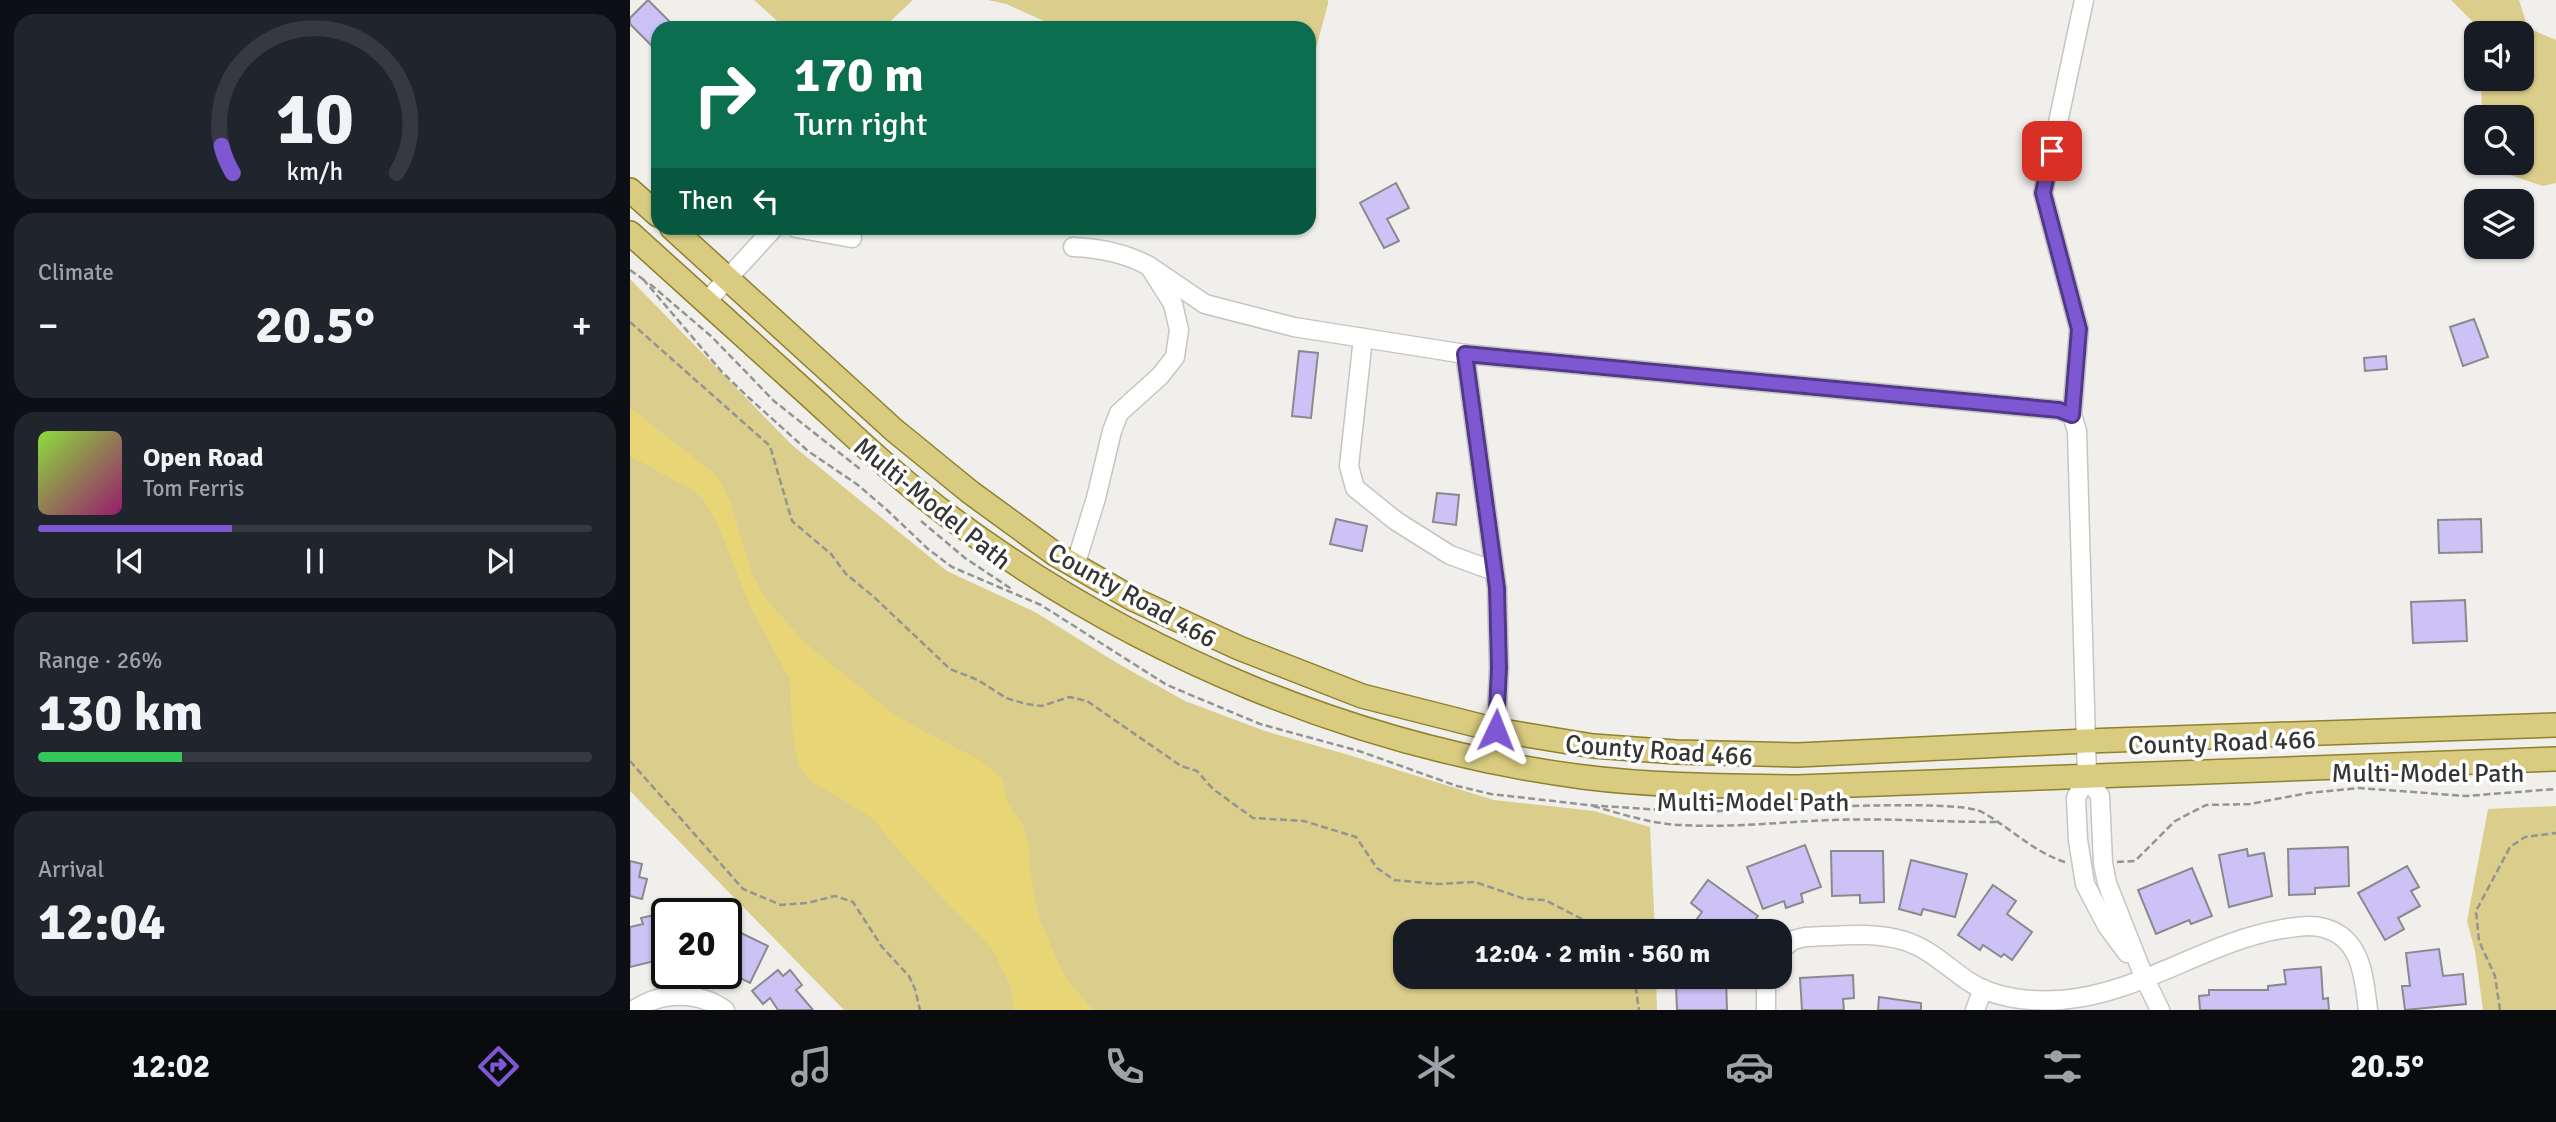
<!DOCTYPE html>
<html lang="en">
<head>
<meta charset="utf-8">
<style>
	:root { --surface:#171b24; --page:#20242c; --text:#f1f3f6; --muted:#9ea1a6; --line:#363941; --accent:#7d58d2 }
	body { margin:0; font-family:Signika,sans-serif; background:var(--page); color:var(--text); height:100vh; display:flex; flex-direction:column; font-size:26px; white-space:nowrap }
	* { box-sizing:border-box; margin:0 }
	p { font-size:23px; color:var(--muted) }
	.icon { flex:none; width:38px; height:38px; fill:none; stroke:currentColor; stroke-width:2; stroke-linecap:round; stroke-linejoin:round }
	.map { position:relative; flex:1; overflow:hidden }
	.drawer { display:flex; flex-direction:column; gap:14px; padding:14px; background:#0d0f14; width:630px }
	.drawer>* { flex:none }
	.banner { position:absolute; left:21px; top:21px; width:665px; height:214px; border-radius:21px; box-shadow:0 2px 5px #0004; background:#0b6e4f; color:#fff; overflow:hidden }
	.controls { position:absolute; left:1834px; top:21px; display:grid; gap:14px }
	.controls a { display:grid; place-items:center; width:70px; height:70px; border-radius:14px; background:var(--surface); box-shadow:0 2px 5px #0004; font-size:35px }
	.speed { position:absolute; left:21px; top:898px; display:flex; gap:14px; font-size:35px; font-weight:700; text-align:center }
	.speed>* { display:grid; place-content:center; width:91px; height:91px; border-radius:50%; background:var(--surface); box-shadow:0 2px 5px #0004; line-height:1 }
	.speed .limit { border:4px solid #111; border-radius:10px; background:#fff; color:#111 }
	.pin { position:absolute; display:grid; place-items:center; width:60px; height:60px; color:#fff; margin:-30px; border-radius:14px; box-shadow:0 4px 10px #0006 }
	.me { position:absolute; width:77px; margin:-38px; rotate:2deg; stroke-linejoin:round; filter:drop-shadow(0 0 5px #0008) }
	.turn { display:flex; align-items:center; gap:24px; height:147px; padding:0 28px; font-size:32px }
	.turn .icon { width:91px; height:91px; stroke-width:2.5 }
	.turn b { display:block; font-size:49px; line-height:60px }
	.then { display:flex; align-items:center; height:66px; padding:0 28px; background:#0003; gap:14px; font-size:26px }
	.big { font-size:52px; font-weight:800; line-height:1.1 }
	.drawer .widget { flex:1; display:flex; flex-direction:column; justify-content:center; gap:10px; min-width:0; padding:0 24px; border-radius:21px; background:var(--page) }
	.drawer .dial { align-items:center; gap:0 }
	.dial svg { height:182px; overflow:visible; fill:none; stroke:var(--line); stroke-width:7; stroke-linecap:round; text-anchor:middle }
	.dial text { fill:var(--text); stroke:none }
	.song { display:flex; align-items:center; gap:21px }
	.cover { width:84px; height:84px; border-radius:10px; background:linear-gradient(135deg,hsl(90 70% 55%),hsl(320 70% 35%)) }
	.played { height:7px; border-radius:4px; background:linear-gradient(90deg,var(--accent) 35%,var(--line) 35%) }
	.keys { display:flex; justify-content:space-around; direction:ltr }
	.heat { display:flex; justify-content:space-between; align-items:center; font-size:38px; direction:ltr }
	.charge { height:10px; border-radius:5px; background:linear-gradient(90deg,#34c759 26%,var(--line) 0) }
	.trip { position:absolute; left:763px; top:919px; width:399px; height:70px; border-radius:21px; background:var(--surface); box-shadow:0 2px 5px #0004; font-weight:800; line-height:70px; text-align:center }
	.dock { display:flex; height:112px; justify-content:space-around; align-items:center; background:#090b0e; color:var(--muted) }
	.dock .icon { width:49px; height:49px }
	.dock .selected { color:var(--accent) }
	.dock b { font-size:32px; color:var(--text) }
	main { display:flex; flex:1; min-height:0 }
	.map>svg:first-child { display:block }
	.green { fill:#dbce8c }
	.water { fill:#e8d676 }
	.building { fill:#cdc2f6; stroke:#8a898d; stroke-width:2 }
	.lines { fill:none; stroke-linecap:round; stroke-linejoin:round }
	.minor-casing { stroke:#c6c5c1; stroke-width:21 }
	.major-casing { stroke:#8f812d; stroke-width:26 }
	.path { stroke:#949491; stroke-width:2.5; stroke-dasharray:7 3.5; stroke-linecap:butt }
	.minor { stroke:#fff; stroke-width:18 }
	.major { stroke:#d9cb7f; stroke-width:23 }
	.route-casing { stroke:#513988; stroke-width:18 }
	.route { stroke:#7d58d2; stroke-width:12 }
	.labels { text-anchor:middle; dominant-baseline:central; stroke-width:7; stroke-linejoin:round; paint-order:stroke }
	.street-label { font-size:26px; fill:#363634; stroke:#fff }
</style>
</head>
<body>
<main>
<section class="drawer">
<div class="widget dial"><svg viewBox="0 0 100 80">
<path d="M14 69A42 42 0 1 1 86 69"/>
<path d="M14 69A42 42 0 0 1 9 57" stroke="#7d58d2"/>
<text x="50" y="56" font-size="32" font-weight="700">10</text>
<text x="50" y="72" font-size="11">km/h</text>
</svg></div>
<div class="widget"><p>Climate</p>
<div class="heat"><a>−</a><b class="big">20.5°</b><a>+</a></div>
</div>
<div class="widget">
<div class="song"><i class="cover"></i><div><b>Open Road</b><p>Tom Ferris</p></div></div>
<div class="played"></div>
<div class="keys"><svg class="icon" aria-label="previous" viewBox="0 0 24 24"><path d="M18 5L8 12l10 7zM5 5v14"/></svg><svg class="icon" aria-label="pause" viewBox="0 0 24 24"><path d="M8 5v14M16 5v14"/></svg><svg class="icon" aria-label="next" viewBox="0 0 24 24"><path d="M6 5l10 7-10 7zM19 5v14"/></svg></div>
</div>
<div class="widget"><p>Range · 26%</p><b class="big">130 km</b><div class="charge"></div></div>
<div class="widget"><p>Arrival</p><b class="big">12:04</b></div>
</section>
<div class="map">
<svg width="1926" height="1010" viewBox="0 0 1926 1010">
	<rect width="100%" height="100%" fill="#f0efeb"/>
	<!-- green -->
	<g class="green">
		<polygon points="124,0 283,0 253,28 155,28"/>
		<polygon points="358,0 698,0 698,4 686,48 679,61 679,28 444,28 414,21 376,4"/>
		<polygon points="1821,0 1889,0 1898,28 1926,40 1926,183 1913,186 1868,171 1865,163 1892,163 1892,117 1852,117 1851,79 1892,79 1892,33 1846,33 1846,41 1842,21"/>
		<polygon points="0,279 162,445 317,571 405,612 487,663 555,701 635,731 719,755 864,800 964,811 1020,827 1025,931 775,931 775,976 1026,977 1027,1010 214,1010 0,791"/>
		<polygon points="1926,806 1926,1010 1853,1010 1845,951 1837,921 1858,809"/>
	</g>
	<!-- water -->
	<polygon class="water" points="0,408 85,474 99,499 122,574 134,596 173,641 258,710 285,727 348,759 372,778 378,804 393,825 399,847 400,871 409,919 435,977 463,1010 384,1010 380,985 364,952 353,939 314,900 265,846 244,819 179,780 169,766 163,736 160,679 121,609 90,529 73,499 61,489 0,456"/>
	<!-- building -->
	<g class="building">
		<polygon points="18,0 46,28 28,28 28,40 22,46 0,24 0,18"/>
		<polygon points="766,183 779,208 757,219 769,241 754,248 730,203"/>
		<polygon points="1844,319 1858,357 1833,366 1820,327"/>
		<polygon points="669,351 688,353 681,418 662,416"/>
		<polygon points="1756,356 1757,369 1735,371 1734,358"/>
		<polygon points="807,493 829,495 826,525 803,522"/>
		<polygon points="706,519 737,526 732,551 700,544"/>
		<polygon points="1851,519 1852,552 1809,553 1808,520"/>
		<polygon points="1835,600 1837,641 1783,643 1781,602"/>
		<polygon points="1175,845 1191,887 1171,894 1173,902 1156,908 1154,901 1133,909 1117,867"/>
		<polygon points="1718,847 1719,886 1685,888 1685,894 1659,895 1658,849"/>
		<polygon points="1617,849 1618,856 1634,853 1642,896 1599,907 1589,855"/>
		<polygon points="1201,851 1253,851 1254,902 1230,903 1230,895 1202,896"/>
		<polygon points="1281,860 1337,874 1325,917 1293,909 1291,915 1269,909"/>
		<polygon points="0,861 12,864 9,877 17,879 12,899 0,896"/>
		<polygon points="1777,866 1789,887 1781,891 1790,906 1768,918 1774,929 1755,940 1728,893"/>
		<polygon points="1562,868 1582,916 1561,924 1559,920 1526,934 1508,890"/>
		<polygon points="1078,880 1128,916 1117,931 1058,931 1072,912 1061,903"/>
		<polygon points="1363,885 1386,901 1377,914 1402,932 1382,960 1374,954 1371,957 1353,945 1350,950 1328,935"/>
		<polygon points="37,912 37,958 0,967 0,927 13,924 11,918"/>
		<polygon points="107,931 138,946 120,983 96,971 96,952"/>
		<polygon points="1809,949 1813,976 1833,974 1836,1004 1775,1010 1772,986 1780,986 1776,953"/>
		<polygon points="1691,967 1693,999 1698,998 1699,1010 1570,1010 1569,996 1579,995 1579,990 1638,990 1638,986 1656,984 1654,970"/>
		<polygon points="148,970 153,976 160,970 172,985 166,990 183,1010 148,1010 140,998 133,1004 122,991"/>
		<polygon points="1223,975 1224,998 1213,999 1214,1010 1172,1010 1170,978"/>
		<polygon points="1096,978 1097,1010 1047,1010 1046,985 1076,984 1076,979"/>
		<polygon points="1249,997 1291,1003 1291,1010 1248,1010"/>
	</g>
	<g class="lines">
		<defs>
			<g id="minor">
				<polyline points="166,228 222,238"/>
				<path d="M443,247C470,248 495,253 519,266"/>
				<polyline points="76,302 144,228"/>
				<polyline points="733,338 719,466 725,488 766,521 820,555 864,571"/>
				<polyline points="835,354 867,588 869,668 866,730"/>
				<polyline points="1442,415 1449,329 1413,193 1454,0"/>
				<polyline points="445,566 466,498 482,431 489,413 530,376 545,357 549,330 543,304 519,266 575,304 664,327 835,354 1429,410 1442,415 1447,431 1457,776 1470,796 1473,863 1477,883 1514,977 1530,1010"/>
				<polyline points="1457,776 1446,798 1448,840 1455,884 1477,926 1497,953"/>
				<path d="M1150,951L1163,940L1175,937C1208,936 1243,931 1275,941C1300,949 1317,967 1338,981C1363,998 1399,1002 1430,1000C1508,995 1575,942 1652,929C1665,927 1681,924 1694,928C1732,938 1734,978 1738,1010"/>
				<path d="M4,1010C32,991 68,991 95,1010"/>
				<polyline points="1136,1010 1136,976"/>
				<polyline points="1345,1010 1353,989"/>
			</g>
			<g id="major">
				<polyline points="0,190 28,215"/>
				<polyline points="42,228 264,430 340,492 425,554 503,599 609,648 732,696 866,730 963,746 1046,752 1168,755 1456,741 1926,725"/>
				<path d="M0,233C60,287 119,341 179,395C225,437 271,481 321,518C506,655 725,747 953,777C1024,786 1096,786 1168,787L1926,759"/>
			</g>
		</defs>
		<!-- minor casing -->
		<use href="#minor" class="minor-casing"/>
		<!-- major casing -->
		<use href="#major" class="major-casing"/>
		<!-- path -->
		<g class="path">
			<polyline points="0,270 14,280"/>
			<polyline points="13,279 92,372 118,397 178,451 228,485 257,510 298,549 322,567 411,605 537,685 630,724 729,751 827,786 861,794 958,805 1045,811 1078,812 1135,807"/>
			<polyline points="20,284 82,337 144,401 230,469"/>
			<polyline points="0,322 140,446 162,521 201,554 216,574 244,597 320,669 348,680 376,698 396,704 412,706 439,697 457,701 551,766 567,771 583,789 623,818 674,821 726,837 747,868 764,880 807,884 845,882 895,899 915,900 952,919 968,931"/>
			<polyline points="291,521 335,558 383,590"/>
			<polyline points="0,761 113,889 151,905 177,903 205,896 223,902 252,947 279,976 285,989 290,1010"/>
			<path d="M963,806C992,814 1021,824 1051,825C1101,828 1151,822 1201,820C1256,818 1311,822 1366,822"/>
			<path d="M1212,806C1240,806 1332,802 1352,812C1381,828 1403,852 1435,862"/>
			<polyline points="1487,862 1505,861 1545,821 1576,805 1620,804 1678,793 1729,788 1836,796 1926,789"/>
			<polyline points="1004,976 1009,1010"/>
			<polyline points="1870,1010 1865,976 1849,941 1846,911 1880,847 1895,837 1926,833"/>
		</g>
		<!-- minor -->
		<use href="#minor" class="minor"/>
		<!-- major -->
		<use href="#major" class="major"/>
	</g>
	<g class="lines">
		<defs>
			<polyline id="route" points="866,730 869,668 867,588 835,354 1429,410 1442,415 1449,329 1413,193 1422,151"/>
		</defs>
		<!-- route casing -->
		<use href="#route" class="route-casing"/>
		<!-- route -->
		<use href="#route" class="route"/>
	</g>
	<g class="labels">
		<!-- street labels -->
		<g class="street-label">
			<text transform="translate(302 504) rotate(39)">Multi-Model Path</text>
			<text transform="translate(502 596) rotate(29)">County Road 466</text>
			<text transform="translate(1592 743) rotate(-2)">County Road 466</text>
			<text transform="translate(1029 751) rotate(4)">County Road 466</text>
			<text x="1798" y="774">Multi-Model Path</text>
			<text x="1123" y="803">Multi-Model Path</text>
		</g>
	</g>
</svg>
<div class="controls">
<a><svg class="icon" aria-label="sound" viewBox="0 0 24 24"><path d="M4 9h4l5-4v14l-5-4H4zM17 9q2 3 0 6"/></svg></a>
<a><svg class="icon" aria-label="search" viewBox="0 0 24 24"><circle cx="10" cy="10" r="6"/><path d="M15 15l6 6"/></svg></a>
<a><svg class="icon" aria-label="layers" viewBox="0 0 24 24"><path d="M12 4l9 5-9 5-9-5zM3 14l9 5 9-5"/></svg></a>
</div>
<div class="speed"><div class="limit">20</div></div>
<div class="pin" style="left:1422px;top:151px;background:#d93025"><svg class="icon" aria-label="arrive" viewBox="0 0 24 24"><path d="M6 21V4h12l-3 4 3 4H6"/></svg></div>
<svg class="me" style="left:866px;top:730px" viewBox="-20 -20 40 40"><path d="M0-17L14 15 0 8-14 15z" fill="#7d58d2" stroke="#fff" stroke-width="4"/></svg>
<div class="trip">12:04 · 2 min · 560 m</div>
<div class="banner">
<div class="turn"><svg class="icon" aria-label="right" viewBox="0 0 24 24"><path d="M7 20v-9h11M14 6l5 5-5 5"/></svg><div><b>170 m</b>Turn right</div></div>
<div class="then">Then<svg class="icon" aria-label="left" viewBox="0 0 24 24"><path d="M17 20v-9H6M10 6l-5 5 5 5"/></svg></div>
</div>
</div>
</main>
<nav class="dock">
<b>12:02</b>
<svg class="icon selected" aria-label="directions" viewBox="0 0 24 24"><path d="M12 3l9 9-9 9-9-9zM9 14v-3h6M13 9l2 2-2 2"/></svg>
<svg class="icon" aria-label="music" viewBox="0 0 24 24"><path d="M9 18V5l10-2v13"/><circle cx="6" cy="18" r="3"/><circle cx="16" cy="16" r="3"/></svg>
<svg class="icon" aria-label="phone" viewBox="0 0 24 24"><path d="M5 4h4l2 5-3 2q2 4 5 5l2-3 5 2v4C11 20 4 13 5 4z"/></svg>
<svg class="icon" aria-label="climate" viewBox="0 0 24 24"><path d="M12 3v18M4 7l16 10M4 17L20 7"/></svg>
<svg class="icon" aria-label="car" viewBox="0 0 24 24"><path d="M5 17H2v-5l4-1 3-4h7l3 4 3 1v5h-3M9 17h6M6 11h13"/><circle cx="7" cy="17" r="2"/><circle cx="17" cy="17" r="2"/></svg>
<svg class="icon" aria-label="filters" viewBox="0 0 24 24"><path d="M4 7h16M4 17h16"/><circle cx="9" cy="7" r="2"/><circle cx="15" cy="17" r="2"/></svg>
<b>20.5°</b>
</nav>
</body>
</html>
